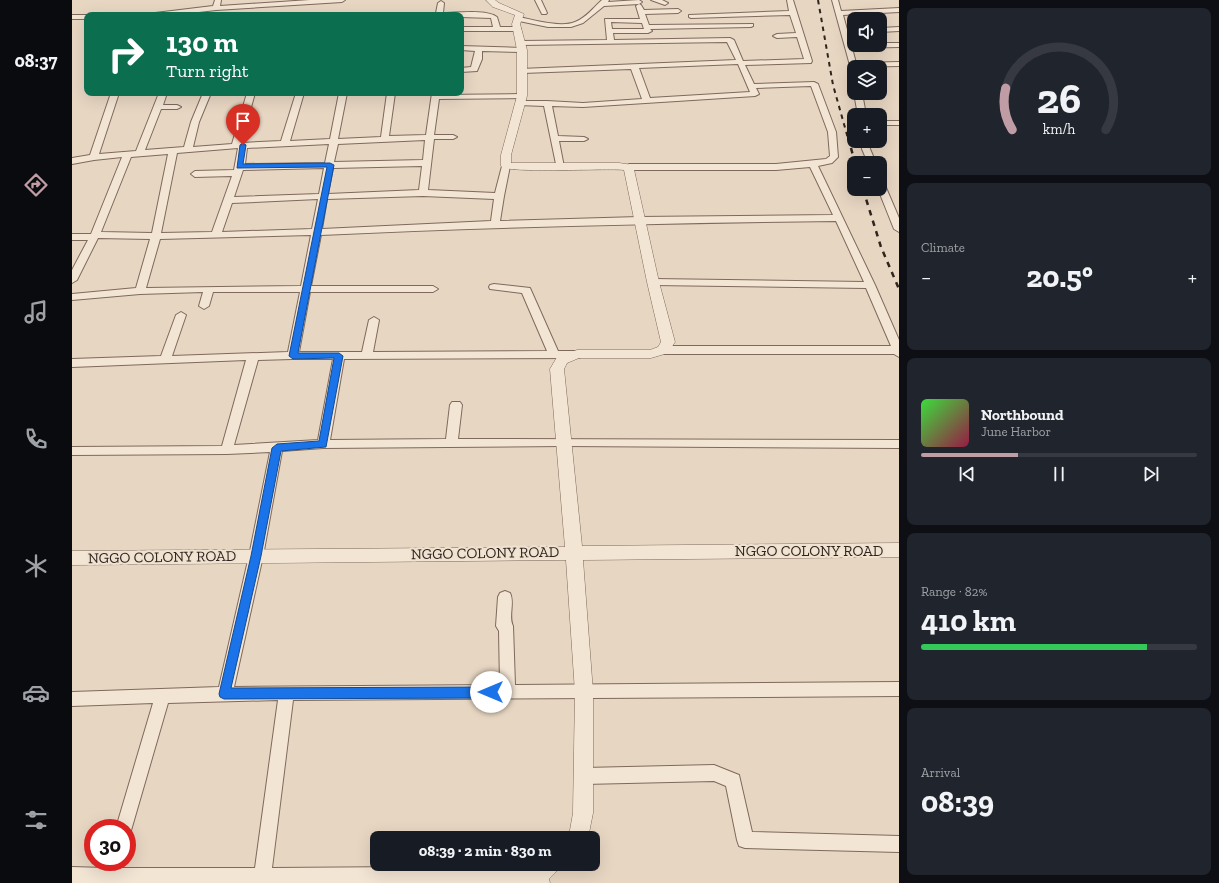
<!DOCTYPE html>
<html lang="en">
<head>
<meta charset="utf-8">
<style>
	:root { --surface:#171b24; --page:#20242c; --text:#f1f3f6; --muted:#9ea1a6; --line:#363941; --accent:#c09da5 }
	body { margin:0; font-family:"Zilla Slab",serif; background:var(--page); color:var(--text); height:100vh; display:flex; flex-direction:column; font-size:15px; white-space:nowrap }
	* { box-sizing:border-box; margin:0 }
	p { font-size:13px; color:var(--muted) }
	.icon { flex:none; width:22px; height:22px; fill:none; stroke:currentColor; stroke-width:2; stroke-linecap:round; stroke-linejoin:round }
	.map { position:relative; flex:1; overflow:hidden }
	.panel { display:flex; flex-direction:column; gap:8px; padding:8px; background:#0d0f14; width:320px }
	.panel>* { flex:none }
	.banner { position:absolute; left:12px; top:12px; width:380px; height:84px; border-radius:8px; box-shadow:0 4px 16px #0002; background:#0b6e4f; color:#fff; overflow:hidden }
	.controls { position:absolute; left:775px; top:12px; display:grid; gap:8px }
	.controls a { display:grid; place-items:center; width:40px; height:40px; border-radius:8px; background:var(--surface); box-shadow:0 4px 16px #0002; font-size:20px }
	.speed { position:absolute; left:12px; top:819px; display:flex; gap:8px; font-size:20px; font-weight:700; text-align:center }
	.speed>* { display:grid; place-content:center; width:52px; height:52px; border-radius:50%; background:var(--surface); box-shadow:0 4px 16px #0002; line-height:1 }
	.speed .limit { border:6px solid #d22; background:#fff; color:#111 }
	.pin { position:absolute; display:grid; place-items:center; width:34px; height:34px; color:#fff; margin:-41px -17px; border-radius:50% 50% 50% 0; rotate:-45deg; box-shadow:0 0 4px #0007 }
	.pin .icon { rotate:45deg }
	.me { position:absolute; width:44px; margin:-22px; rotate:270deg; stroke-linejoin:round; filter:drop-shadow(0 0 3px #0008) }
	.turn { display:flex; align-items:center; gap:14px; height:84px; padding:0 16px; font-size:18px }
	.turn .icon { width:52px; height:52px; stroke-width:2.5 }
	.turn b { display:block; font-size:28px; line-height:34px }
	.big { font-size:30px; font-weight:800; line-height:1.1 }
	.panel .widget { flex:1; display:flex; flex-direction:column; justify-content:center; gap:6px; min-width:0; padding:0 14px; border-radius:8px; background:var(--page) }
	.panel .dial { align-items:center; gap:0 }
	.dial svg { height:104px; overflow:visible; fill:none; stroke:var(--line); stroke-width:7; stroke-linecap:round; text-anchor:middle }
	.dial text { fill:var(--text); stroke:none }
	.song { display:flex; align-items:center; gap:12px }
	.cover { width:48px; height:48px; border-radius:6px; background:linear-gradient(135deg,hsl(120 70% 55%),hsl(340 70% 35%)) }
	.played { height:4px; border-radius:2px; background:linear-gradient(90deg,var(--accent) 35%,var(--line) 35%) }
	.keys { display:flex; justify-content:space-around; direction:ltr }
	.heat { display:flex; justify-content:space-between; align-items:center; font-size:22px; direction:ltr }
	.charge { height:6px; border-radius:3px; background:linear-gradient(90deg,#34c759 82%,var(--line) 0) }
	.trip { position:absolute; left:298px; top:831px; width:230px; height:40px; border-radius:8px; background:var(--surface); box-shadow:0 4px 16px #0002; font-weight:800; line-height:40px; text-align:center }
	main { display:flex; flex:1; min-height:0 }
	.menu { display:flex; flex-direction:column; width:72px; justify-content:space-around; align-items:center; background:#090b0e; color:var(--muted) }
	.menu .icon { width:28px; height:28px }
	.menu .active { color:var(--accent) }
	.menu b { font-size:18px; color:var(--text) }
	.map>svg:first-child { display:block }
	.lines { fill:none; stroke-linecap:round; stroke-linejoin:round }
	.minor-casing { stroke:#7e695c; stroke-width:2 }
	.tertiary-casing { stroke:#7e695c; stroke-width:1 }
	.minor { fill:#f3e5d4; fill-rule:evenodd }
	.tertiary { fill:#f3e5d4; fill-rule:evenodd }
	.rail-far1 { stroke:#30241e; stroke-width:2; stroke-dasharray:4.5 4.5; stroke-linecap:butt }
	.rail { stroke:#30241e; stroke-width:2.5; stroke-dasharray:5.5 5.5; stroke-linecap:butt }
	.route { fill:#1a73e8; stroke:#114b97 }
	.labels { text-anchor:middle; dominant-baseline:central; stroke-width:4; stroke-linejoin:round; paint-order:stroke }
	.street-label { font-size:15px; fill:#30241e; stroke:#efe2d1 }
</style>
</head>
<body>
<main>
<nav class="menu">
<b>08:37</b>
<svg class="icon active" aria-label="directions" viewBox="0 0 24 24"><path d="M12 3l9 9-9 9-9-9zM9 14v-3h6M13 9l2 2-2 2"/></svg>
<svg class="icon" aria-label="music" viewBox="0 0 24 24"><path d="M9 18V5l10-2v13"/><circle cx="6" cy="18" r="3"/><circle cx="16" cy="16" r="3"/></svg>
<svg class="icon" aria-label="phone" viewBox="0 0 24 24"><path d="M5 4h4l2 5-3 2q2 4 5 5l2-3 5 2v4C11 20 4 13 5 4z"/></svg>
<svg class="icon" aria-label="climate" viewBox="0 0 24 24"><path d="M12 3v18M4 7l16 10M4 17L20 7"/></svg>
<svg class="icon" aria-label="car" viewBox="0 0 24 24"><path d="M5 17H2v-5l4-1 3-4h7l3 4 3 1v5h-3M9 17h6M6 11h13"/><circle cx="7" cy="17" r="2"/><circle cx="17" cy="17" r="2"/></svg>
<svg class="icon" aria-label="filters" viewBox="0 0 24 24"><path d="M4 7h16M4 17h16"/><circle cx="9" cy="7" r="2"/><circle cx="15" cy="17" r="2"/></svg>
</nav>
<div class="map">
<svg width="827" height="883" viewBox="0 0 827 883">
	<rect width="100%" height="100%" fill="#e7d6c2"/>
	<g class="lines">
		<defs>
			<g id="minor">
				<polygon points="143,0 149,0 148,6 238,0 273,0 270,2 144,10 101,15 80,15 83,13 141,6"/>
				<polygon points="463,0 469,0 475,13 474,14 470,14"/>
				<path d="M530,0H537L536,2L567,0L570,2L567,4L569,5L572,10L606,9L609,11L606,13L573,14L577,25L681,24V26L679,27L578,29L580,31L576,33H541L542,40L658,38L662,40L671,61L732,59L725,37L705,38L701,36L705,34L724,33L718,15L619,18L617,17V15L717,11L715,0H721L740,61L739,63L673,65L682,84L742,82L746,84L764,132L766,157L760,163L746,166L803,285L827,340V357L822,354H591L587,353L586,350L587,347L591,346H819L794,288L581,285L576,282L581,279L792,282L764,221C592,223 420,227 249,235L239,286H361L366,289L361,292H238L227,352H290L297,320L302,317L307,320L301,352L475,351L450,293L418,289L417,287L418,285L422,284L458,288L486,351H509L510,354L509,357L505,358L272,359L258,440L374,439L378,405L380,402H388L390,405L386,439L827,440V448L492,446L251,448L210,451L191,556L162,687L428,685L427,631L424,626L426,597L428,593L433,591L438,593C443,603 436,616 441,626L443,685L827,682V696L221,700L200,868L466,866L472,869L475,875L472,881L468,883H0V867L32,868L33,862H51L49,868H183L206,700L96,703L58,834L55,835V828H44L81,703L0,706V692L147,687L177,556L198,452L155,454L0,455V447L150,446L174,360L0,367V359L89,356L104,315L109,312L114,315L100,356L216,352L228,292H141L137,306L132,309L127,306L131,292L68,294L0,300V294L64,288L78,239L26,238L5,280L0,283V270L16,240H0V234H19L50,157L22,160L0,164V158L18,155L39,93H47L27,154L64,151L87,93H95L91,105H105L109,107L105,109H89L73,150L112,147L119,122L131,93H139L127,122L121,147L160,144L175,93H183L169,143L209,141L224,93H232L218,141L258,139L267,93H275L266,139L309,137L315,93H323L317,136L354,135L360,93H368V95L450,94L454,96L453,98L367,99L362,135H381L385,137L381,139H362L356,190L423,193L430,166L434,163L438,166L432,196L428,221L567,217L761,215L738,167L704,170H557L553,167L557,164H704L754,159L758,156L756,132L739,86L684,88L687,94L683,96L511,107L480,106L486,136L512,137L516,139L512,141H487L492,167L491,169H485L472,106L447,105H444V101H475L511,103L570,99L559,69L451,73H448V69L664,60L655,42L449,45L445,43L449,41L535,40L533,19H568L564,6L567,4L532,6L511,23L499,27H476L447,21L444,19L447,17C462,20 489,28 503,22C514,18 522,7 530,0ZM539,22L570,23L572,29H540ZM666,64L678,92L578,98L567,68ZM353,140L351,160L262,162L266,144ZM257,144L253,163L173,164L175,148ZM166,148L162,170L123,171L119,174L123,177L160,176L140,232L89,233L105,153ZM96,154L80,233L29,232L59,157ZM350,166L347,190L256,194L261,168ZM252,168L247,194L162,197L171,170ZM351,196L422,199L419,221L250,229L255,199ZM246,199L240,229L150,232L160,203ZM239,235L229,286L74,288L88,239ZM220,359H261L246,440L162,445L186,360Z"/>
				<polygon points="579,0 590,0 596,3 593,5"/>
				<polygon points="760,0 766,0 769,11 827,8 827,12 771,15 779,44 808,45 808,43 827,43 827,47 780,48 784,63 827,62 827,66 782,67 782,69 779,69"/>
				<path d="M369,1L372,3L371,13C384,13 415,9 425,17L428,27H446L449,29L446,31H389V27H421L419,18L389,17V15H352L355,13H364L366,3Z"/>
				<rect x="0" y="15" width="15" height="4"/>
				<polygon points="827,27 827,31 808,32 808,28"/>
				<polygon points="389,46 450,48 454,50 450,52 410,51 410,59 405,71 389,72 389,68 399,67 403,51 389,50"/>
				<polygon points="782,93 790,93 794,115 786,115"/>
				<rect x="808" y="121" width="19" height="4"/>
				<polygon points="789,141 797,141 798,149 804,163 796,163 790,149"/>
				<polygon points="808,180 812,183 827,218 827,232 822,229 806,189 808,189"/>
				<polygon points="642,765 667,775 680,832 827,836 827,852 673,848 667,846 665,840 654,786 642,781 512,784 506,781 504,776 506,771 512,768"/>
			</g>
			<g id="tertiary">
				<path d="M414,0H423L427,3L452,14L448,24L455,50V96L439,155V163H547L561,165L587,282L603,342L596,353L579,358H507L495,363L492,369L510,546L827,543V557L511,560L521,692V813L516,838H493L498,830L501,813L503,692L494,560L0,565V551L493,547L478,369L485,357L505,350H578L586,347L589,342L575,282L552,170C534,168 435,174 429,166V155L445,96V50L440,24L443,15L421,7Z"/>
				<polygon points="461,864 487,864 484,872 477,879 478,883 456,883 455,875"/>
			</g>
		</defs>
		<!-- minor casing -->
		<use href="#minor" class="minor-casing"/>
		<!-- tertiary casing -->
		<use href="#tertiary" class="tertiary-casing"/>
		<!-- minor -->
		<use href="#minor" class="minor"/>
		<!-- tertiary -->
		<use href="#tertiary" class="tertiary"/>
		<!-- rail-far1 -->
		<polyline class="rail-far1" points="746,0 761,85 779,149"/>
		<!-- rail -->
		<g class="rail">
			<polyline points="779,148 783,163"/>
			<polyline points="791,189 809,247 827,289"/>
		</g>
	</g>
	<!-- route -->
	<polygon class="route" points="171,143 174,145 171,164 258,163 262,165 226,353 267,353 271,356 254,447 209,451 189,556 159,688 419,687 423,689 425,692 423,696 419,698 152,699 148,697 147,694 179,556 200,448 205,444 247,441 262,358 221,359 217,356 255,167 165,168 168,145"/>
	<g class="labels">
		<!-- street labels -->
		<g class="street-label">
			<text x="737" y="551">NGGO COLONY ROAD</text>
			<text transform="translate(413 553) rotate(-1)">NGGO COLONY ROAD</text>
			<text transform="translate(90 557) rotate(-1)">NGGO COLONY ROAD</text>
		</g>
	</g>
</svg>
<div class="controls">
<a><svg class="icon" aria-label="sound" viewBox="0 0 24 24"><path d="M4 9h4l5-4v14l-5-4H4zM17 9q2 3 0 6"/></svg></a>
<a><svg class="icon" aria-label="layers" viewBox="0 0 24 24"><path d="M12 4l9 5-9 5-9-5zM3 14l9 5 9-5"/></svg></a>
<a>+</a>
<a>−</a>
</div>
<div class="speed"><div class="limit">30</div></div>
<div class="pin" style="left:171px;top:145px;background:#d93025"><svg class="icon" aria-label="arrive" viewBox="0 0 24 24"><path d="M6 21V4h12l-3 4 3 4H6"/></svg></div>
<svg class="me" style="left:419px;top:692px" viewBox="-20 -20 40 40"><circle r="19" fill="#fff"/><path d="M0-13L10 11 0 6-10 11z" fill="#1a73e8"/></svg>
<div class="trip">08:39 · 2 min · 830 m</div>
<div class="banner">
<div class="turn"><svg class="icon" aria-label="right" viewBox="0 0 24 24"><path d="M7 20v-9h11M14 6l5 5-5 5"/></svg><div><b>130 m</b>Turn right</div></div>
</div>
</div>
<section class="panel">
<div class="widget dial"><svg viewBox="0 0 100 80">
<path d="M14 69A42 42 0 1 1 86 69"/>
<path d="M14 69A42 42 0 0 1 9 37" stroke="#c09da5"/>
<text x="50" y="56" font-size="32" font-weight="700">26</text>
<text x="50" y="72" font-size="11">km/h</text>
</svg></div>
<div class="widget"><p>Climate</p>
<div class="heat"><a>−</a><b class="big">20.5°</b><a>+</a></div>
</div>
<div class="widget">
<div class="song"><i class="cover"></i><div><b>Northbound</b><p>June Harbor</p></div></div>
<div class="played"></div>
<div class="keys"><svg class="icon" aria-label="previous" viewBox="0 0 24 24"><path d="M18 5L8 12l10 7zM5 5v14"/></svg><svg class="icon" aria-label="pause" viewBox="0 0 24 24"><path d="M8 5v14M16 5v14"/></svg><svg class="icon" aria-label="next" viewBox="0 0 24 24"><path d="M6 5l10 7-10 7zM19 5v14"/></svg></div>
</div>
<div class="widget"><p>Range · 82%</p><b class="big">410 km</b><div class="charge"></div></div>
<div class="widget"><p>Arrival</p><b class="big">08:39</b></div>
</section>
</main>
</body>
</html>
